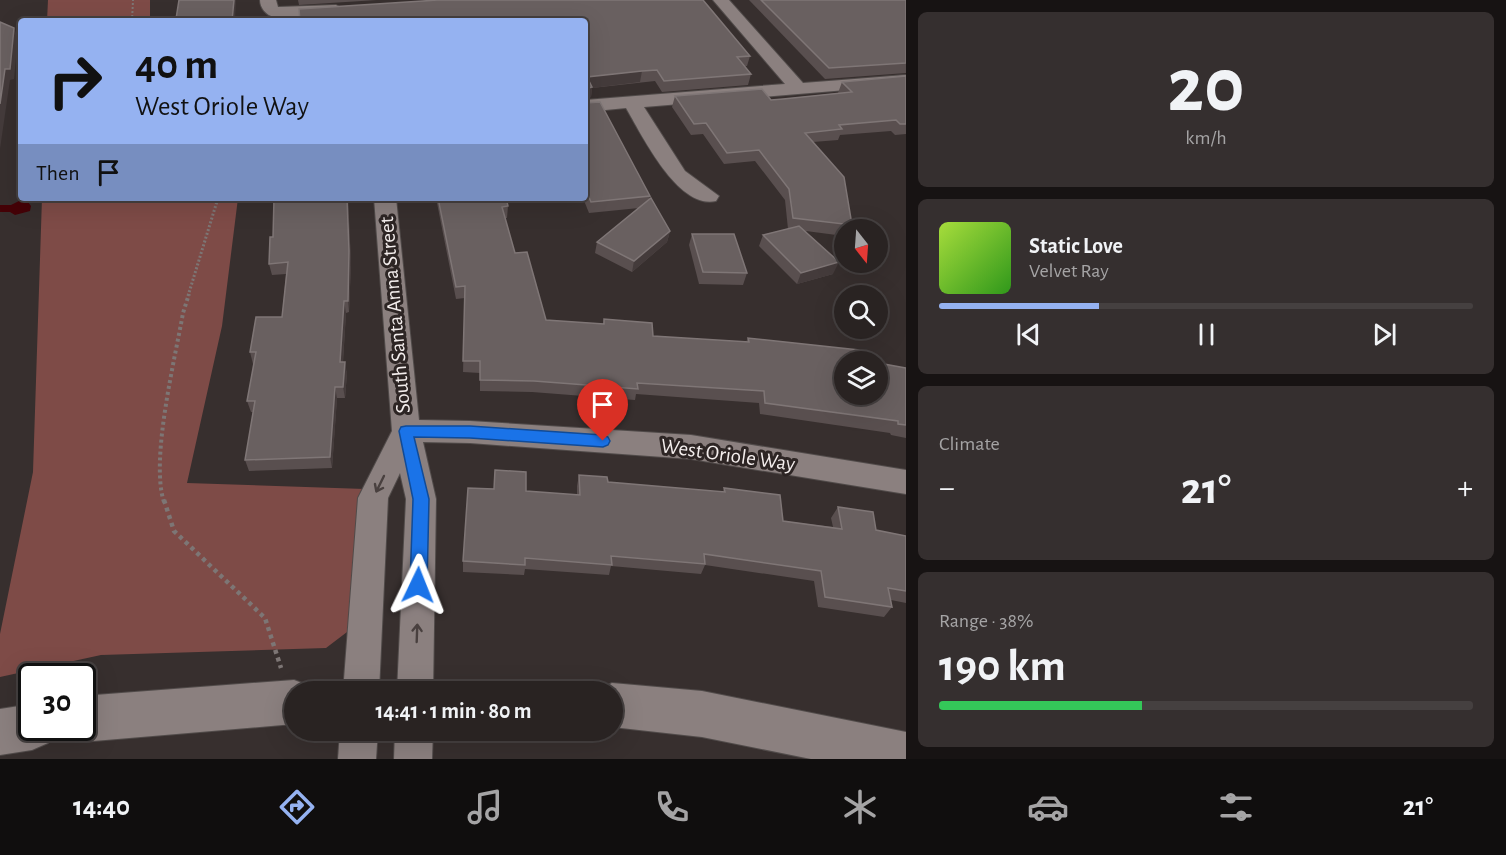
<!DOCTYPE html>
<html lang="en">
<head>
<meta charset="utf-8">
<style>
	:root { --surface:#292322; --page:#352f2f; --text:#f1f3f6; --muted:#a5a4a5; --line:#454040; --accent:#95b2f1 }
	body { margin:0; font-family:"Alegreya Sans",sans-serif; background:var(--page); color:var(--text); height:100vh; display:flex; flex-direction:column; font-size:22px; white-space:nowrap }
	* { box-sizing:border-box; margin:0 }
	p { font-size:20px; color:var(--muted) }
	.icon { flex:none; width:33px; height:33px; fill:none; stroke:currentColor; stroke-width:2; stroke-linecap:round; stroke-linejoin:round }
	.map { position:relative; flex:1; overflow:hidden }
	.panel { display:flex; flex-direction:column; gap:12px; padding:12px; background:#171313; width:600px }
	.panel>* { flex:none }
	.top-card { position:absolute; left:18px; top:18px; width:570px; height:183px; border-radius:6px; box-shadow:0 6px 24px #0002,0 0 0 2px var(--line); background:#95b2f1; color:#111; overflow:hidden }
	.needle { width:39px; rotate:163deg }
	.controls { position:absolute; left:834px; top:219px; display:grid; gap:12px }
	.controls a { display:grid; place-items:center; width:54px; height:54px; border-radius:50%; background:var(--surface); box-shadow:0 6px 24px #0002,0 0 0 2px var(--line); font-size:30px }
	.speed { position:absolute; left:18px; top:663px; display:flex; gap:12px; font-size:30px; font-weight:700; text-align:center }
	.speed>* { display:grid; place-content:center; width:78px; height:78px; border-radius:50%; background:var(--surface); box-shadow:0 6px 24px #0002,0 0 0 2px var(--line); line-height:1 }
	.speed .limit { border:3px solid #111; border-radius:9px; background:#fff; color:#111 }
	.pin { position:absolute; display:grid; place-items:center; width:51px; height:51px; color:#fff; margin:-62px -26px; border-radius:50% 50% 50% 0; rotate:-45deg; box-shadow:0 0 6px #0007 }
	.pin .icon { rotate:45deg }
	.me { position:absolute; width:66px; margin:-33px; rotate:2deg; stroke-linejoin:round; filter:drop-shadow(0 0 4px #0008) }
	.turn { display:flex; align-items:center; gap:21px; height:126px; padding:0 18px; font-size:27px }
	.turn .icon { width:78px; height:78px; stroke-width:2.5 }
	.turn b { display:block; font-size:42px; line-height:51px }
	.then { display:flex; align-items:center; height:57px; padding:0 18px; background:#0003; gap:12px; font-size:22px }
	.big { font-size:45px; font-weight:600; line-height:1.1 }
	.panel .widget { flex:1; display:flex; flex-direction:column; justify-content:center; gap:9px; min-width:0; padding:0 21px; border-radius:9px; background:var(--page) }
	.panel .dial { align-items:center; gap:0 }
	.dial b { font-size:78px; line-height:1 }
	.song { display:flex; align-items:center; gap:18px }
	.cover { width:72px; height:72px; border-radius:9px; background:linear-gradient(135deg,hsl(80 70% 55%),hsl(110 70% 35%)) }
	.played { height:6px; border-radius:3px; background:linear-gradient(90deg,var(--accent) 30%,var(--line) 30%) }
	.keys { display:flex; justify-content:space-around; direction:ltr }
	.heat { display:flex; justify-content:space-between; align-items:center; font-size:33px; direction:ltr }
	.charge { height:9px; border-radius:4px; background:linear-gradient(90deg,#34c759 38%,var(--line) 0) }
	.trip { position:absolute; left:284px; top:681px; width:339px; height:60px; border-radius:30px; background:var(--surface); box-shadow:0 6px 24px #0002,0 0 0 2px var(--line); font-weight:600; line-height:60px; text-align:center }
	.menu { display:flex; height:96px; justify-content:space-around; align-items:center; background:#100e0e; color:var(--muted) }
	.menu .icon { width:42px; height:42px }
	.menu .current { color:var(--accent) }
	.menu b { font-size:27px; color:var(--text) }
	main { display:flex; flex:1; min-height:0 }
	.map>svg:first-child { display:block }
	.green { fill:#7e4b47 }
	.water { fill:#450207 }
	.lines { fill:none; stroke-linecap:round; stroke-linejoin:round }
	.minor-casing { stroke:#514b4a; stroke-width:2 }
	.tertiary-casing { stroke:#514b4a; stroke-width:2 }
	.path-far3 { stroke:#7d7675; stroke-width:2; stroke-dasharray:2 2; stroke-linecap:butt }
	.path-far2 { stroke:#7d7675; stroke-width:3; stroke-dasharray:2 2; stroke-linecap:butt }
	.path-far1 { stroke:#7d7675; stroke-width:4; stroke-dasharray:3 3; stroke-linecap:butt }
	.path { stroke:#7d7675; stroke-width:4.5; stroke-dasharray:4 4; stroke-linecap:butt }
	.minor { fill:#8b807f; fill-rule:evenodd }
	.tertiary { fill:#8b807f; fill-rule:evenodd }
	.wall { fill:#594f4f }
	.shaded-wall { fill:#443b3b }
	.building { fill:#696060; stroke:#7f7676; stroke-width:1.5 }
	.oneway { stroke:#49403f }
	.route { fill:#1a73e8; stroke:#114b97; stroke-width:1.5 }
	.labels { text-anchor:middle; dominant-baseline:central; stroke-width:6; stroke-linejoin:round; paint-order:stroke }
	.street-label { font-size:21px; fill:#f4eeed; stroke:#2d2524 }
</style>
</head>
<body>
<main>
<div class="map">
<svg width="906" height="759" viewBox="0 0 906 759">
	<rect width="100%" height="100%" fill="#372f2e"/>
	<!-- green -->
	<g class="green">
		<polygon points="48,0 150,0 150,21 47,21"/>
		<polygon points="42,198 238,198 222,326 187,483 365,489 351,629 326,648 101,655 0,677 0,634 33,472"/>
	</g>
	<!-- water -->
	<polygon class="water" points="19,201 28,202 31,206 30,211 15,215 10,212 0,212 0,205 11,205"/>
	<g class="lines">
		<defs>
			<g id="minor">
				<path d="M260,0H276L278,7L336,5L344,10L336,15L274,17C266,15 260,8 260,0Z"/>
				<path d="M713,0H729L803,83L906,75V85L644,107L685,171L719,196L716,201C678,210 642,135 626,108L585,112V100L785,84Z"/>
				<polygon points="374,198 396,198 419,420 470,421 691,435 906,470 906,494 691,459 470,443 423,442 436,499 433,692 397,692 406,499 400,473 388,498 379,692 343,692 358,498 392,431"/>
				<polygon points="340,730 378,730 376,759 338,759"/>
				<polygon points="395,730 433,730 432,759 394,759"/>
			</g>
			<g id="tertiary">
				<polygon points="294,680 310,686 312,692 294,692 294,724 82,742 66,735 63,728 82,728 82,696"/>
				<polygon points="612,683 702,691 906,732 906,759 811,759 702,737 612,727 612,692 595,692"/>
				<polygon points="32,704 32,728 55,728 48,743 32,750 0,755 0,709"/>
			</g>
		</defs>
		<!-- minor casing -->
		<use href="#minor" class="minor-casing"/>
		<!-- tertiary casing -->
		<use href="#tertiary" class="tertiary-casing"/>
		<!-- path-far3 -->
		<polyline class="path-far3" points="132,21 133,0"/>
		<!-- path-far2 -->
		<polyline class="path-far2" points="188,296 218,198"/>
		<!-- path-far1 -->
		<path class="path-far1" d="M164,502C150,460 175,359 183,313L189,294"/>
		<!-- path -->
		<polyline class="path" points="164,500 174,531 265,618 281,668"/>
		<!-- minor -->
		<use href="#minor" class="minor"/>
		<!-- tertiary -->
		<use href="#tertiary" class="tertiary"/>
	</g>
	<!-- wall -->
	<g class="wall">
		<polygon points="298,0 377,0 299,5"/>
		<polygon points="438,0 750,56 747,66 745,66 751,74 748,85 662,92 655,81 592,88 591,97 585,99"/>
		<polygon points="749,0 906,0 906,73 825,79"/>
		<polygon points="906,76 906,134 895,135 891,131 840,135 838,140 813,142 852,225 850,230 844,230 844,236 806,231 833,274 797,284 759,246 763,235 788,229 785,200 755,161 724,164 703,134 691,135 672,107 675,96 771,100 838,93 842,82"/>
		<polygon points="585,103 650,196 649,200 670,231 667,242 632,272 595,253 597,242 639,208 589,213 583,198 585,198"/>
		<polygon points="274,198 348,198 351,263 349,312 346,313 343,362 347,373 345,398 337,398 332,468 249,471 245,460 253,412 251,412 247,401 254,364 253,364 250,352 282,317 286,274 272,275 269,264 273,237"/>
		<polygon points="436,198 506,198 508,206 507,218 505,218 515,253 546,320 603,324 604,319 653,336 746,342 748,338 862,360 906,368 906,438 891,435 890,433 760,414 759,403 636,394 635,400 532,392 480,391 480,373 463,372 465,298 456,299"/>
		<polygon points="692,234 747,273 743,285 699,284 689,245"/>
		<polygon points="579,475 608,482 723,492 724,488 783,521 833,527 831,518 838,507 876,530 906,536 906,603 891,600 892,607 884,617 818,607 814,581 705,565 701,574 611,566 609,575 525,569 524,575 463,572 463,561 494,489 577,495 577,486"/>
	</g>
	<!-- shaded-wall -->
	<g class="shaded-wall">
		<polygon points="234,0 236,0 235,21 232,21"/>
		<polygon points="14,28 18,38 14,79 10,80 0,149 0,104 5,69"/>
		<polygon points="642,71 640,82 592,88 591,97 585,99 585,89 587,77"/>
		<polygon points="347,198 348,198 351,263 349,312 348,301"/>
		<polygon points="670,231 667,242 632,272 634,261"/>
		<polygon points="839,262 833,274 797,284 801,273"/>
		<polygon points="344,301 346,313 342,373 340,362"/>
		<polygon points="345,362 347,373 345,398 343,387"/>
		<polygon points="335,387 337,398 332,468 330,457"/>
	</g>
	<!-- building -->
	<g class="building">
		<polygon points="179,0 234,0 232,21 177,21 176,19"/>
		<polygon points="438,0 703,0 750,56 737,57 751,74 664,81 657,70 642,71 587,77 592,87 585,89 585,21 300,21 299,9"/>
		<polygon points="761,0 906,0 906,63 829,68"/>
		<polygon points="252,20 293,20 293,21 251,21"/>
		<polygon points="0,22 14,28 10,69 5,69 0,104"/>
		<polygon points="906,76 906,124 900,124 896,120 839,125 842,129 805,133 844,177 852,225 793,218 789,189 759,150 727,153 706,123 694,124 675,96 762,89 771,100 783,99 852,92 842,82"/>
		<polygon points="600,102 650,196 591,202 585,188 585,103"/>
		<polygon points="274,198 347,198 349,251 348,301 344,301 340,362 345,362 343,387 335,387 330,457 245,460 255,401 247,401 256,352 250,352 256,317 282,317 288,262 269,264 270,237 273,237"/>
		<polygon points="438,198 506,198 508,206 502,207 515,253 527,252 546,320 604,324 604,319 652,323 653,336 749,342 748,338 859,350 862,360 868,362 844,362 844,394 878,394 878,363 906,368 906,425 898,424 898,421 765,403 764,391 637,383 638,389 534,381 480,380 480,361 463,361 465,286 456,287"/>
		<polygon points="651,198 670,231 634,261 597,242"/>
		<polygon points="799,226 839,262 801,273 763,235"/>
		<polygon points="692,234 734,234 747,273 703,272"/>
		<polygon points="495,470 526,472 526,491 580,495 579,475 607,477 608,482 725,492 724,488 780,495 783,521 842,529 838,507 873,512 876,530 906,536 906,591 888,588 892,607 825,597 821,571 704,554 705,564 611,556 612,565 525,558 525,565 463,561 468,488 494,489"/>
	</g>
	<!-- one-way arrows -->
	<defs><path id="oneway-shaft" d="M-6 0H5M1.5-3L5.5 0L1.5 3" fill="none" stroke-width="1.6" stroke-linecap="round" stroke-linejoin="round" transform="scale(1.5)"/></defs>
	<g class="oneway">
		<use href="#oneway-shaft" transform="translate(380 484) rotate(116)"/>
		<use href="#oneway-shaft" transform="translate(417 633) rotate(-88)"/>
	</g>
	<!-- route -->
	<polygon class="route" points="406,426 470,426 603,435 608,437 610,441 608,445 603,447 470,438 414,437 429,499 427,585 424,590 418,592 412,590 410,585 413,499 399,431 401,427"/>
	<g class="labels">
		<!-- street labels -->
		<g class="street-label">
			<text transform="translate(395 315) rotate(-95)">South Santa Anna Street</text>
			<text transform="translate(728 455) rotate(8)">West Oriole Way</text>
		</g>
	</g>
</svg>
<div class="controls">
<a><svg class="needle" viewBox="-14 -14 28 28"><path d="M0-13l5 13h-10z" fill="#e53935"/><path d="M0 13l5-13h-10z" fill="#a5a4a5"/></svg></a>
<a><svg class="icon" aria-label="search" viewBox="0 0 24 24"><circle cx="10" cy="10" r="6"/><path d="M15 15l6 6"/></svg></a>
<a><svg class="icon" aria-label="layers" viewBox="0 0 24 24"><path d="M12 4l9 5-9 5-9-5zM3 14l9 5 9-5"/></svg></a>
</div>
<div class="speed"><div class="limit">30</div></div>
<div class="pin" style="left:603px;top:441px;background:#d93025"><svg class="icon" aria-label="arrive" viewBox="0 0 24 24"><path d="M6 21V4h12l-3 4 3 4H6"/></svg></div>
<svg class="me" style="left:418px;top:585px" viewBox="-20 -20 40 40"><path d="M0-17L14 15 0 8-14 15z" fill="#1a73e8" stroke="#fff" stroke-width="4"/></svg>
<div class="trip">14:41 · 1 min · 80 m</div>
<div class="top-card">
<div class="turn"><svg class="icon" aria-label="right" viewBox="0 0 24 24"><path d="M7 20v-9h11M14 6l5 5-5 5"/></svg><div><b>40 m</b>West Oriole Way</div></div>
<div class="then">Then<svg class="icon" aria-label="arrive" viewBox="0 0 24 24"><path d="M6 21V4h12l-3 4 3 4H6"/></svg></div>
</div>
</div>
<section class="panel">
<div class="widget dial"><b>20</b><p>km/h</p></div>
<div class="widget">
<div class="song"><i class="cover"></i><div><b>Static Love</b><p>Velvet Ray</p></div></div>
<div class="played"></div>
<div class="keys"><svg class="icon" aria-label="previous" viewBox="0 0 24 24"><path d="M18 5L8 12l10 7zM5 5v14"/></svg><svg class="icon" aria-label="pause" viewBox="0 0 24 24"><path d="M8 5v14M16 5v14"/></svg><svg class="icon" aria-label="next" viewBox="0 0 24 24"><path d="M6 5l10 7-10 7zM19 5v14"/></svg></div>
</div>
<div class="widget"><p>Climate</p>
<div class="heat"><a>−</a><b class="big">21°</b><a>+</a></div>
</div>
<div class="widget"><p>Range · 38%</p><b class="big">190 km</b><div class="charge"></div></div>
</section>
</main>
<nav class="menu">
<b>14:40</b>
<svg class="icon current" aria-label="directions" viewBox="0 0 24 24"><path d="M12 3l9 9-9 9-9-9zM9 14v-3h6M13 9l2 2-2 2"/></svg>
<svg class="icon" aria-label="music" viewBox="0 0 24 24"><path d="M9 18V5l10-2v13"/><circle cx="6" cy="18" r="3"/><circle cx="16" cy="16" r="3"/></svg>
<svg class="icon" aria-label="phone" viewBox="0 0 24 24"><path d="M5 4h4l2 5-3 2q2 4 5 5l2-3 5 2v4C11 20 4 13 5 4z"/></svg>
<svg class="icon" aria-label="climate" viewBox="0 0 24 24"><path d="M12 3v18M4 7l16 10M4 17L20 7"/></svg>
<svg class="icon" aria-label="car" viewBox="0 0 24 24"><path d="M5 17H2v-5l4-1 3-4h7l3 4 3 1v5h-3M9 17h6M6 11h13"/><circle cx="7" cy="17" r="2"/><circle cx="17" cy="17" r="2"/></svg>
<svg class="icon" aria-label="filters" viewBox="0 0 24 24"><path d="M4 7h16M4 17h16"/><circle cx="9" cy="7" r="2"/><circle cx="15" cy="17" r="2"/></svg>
<b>21°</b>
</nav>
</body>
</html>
